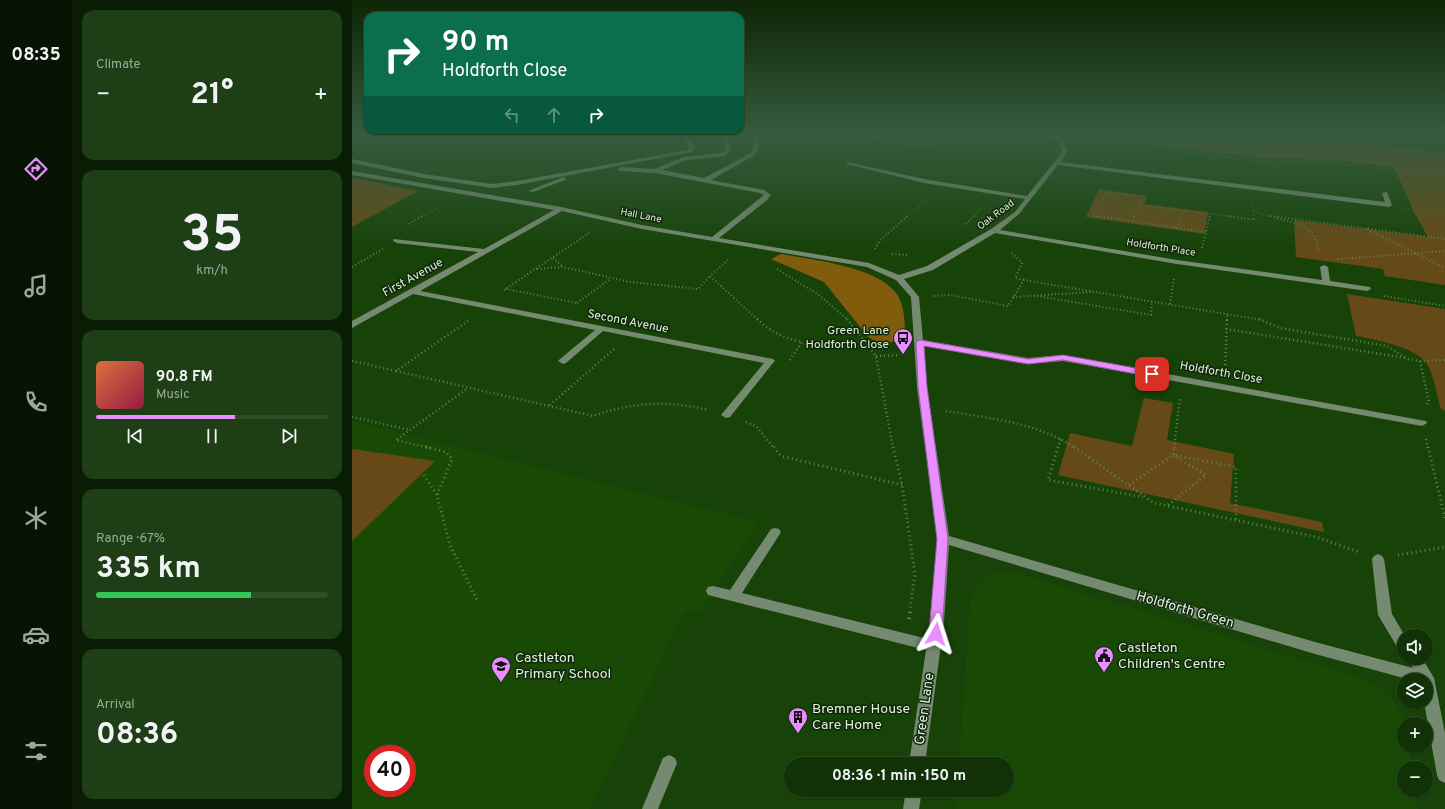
<!DOCTYPE html>
<html lang="en">
<head>
<meta charset="utf-8">
<style>
	:root { --surface:#113207; --page:#1e3e15; --text:#f1f3f6; --muted:#9caa9b; --line:#304d28; --accent:#e88eff }
	body { margin:0; font-family:Overpass,sans-serif; background:var(--page); color:var(--text); height:100vh; display:flex; flex-direction:column; font-size:15px; white-space:nowrap }
	* { box-sizing:border-box; margin:0 }
	p { font-size:13px; color:var(--muted) }
	.icon { flex:none; width:22px; height:22px; fill:none; stroke:currentColor; stroke-width:2; stroke-linecap:round; stroke-linejoin:round }
	.map { position:relative; flex:1; overflow:hidden }
	.sheet { display:flex; flex-direction:column; gap:10px; padding:10px; background:#091c04; width:280px }
	.sheet>* { flex:none }
	.hud { position:absolute; left:12px; top:12px; width:380px; height:122px; border-radius:12px; box-shadow:0 1px 3px #0004,0 0 0 1px var(--line); background:#0b6e4f; color:#fff; overflow:hidden }
	.tools { position:absolute; left:1045px; top:629px; display:grid; gap:8px }
	.tools a { display:grid; place-items:center; width:36px; height:36px; border-radius:50%; background:var(--surface); box-shadow:0 1px 3px #0004,0 0 0 1px var(--line); font-size:20px }
	.speed { position:absolute; left:12px; top:745px; display:flex; gap:8px; font-size:20px; font-weight:700; text-align:center }
	.speed>* { display:grid; place-content:center; width:52px; height:52px; border-radius:50%; background:var(--surface); box-shadow:0 1px 3px #0004,0 0 0 1px var(--line); line-height:1 }
	.speed .limit { border:6px solid #d22; background:#fff; color:#111 }
	.pin { position:absolute; display:grid; place-items:center; width:34px; height:34px; color:#fff; margin:-17px; border-radius:8px; box-shadow:0 2px 6px #0006 }
	.me { position:absolute; width:44px; margin:-22px; rotate:6deg; stroke-linejoin:round; filter:drop-shadow(0 0 3px #0008) }
	.turn { display:flex; align-items:center; gap:14px; height:84px; padding:0 12px; font-size:18px }
	.turn .icon { width:52px; height:52px; stroke-width:2.5 }
	.turn b { display:block; font-size:28px; line-height:34px }
	.lanes { display:flex; align-items:center; height:38px; padding:0 12px; background:#0003; justify-content:center; gap:20px; direction:ltr }
	.lanes .off { opacity:.35 }
	.big { font-size:30px; font-weight:700; line-height:1.1 }
	.sheet .card { flex:1; display:flex; flex-direction:column; justify-content:center; gap:6px; min-width:0; padding:0 14px; border-radius:12px; background:var(--page) }
	.sheet .dial { align-items:center; gap:0 }
	.dial b { font-size:52px; line-height:1 }
	.song { display:flex; align-items:center; gap:12px }
	.cover { width:48px; height:48px; border-radius:6px; background:linear-gradient(135deg,hsl(20 70% 55%),hsl(340 70% 35%)) }
	.played { height:4px; border-radius:2px; background:linear-gradient(90deg,var(--accent) 60%,var(--line) 60%) }
	.keys { display:flex; justify-content:space-around; direction:ltr }
	.heat { display:flex; justify-content:space-between; align-items:center; font-size:22px; direction:ltr }
	.charge { height:6px; border-radius:3px; background:linear-gradient(90deg,#34c759 67%,var(--line) 0) }
	.trip { position:absolute; left:432px; top:757px; width:230px; height:40px; border-radius:20px; background:var(--surface); box-shadow:0 1px 3px #0004,0 0 0 1px var(--line); font-weight:700; line-height:40px; text-align:center }
	main { display:flex; flex:1; min-height:0 }
	.dock { display:flex; flex-direction:column; width:72px; justify-content:space-around; align-items:center; background:#071403; color:var(--muted) }
	.dock .icon { width:28px; height:28px }
	.dock .active { color:var(--accent) }
	.dock b { font-size:18px; color:var(--text) }
	.map>svg:first-child { display:block }
	.built { fill:#184a06; fill-rule:evenodd }
	.green { fill:#654a18 }
	.forest { fill:#815c0d }
	.lines { fill:none; stroke-linecap:round; stroke-linejoin:round }
	.path-far4 { stroke:#5e8353; stroke-width:1.5; stroke-dasharray:0.5 2; stroke-linecap:butt }
	.path-far3 { stroke:#5e8353; stroke-width:2; stroke-dasharray:1 2.5; stroke-linecap:butt }
	.path-far2 { stroke:#5e8353; stroke-width:2.5; stroke-dasharray:1 3; stroke-linecap:butt }
	.path-far1 { stroke:#5e8353; stroke-width:3; stroke-dasharray:1 3.5; stroke-linecap:butt }
	.path { stroke:#5e8353; stroke-width:4; stroke-dasharray:1.5 4.5; stroke-linecap:butt }
	.minor { fill:#768a71; fill-rule:evenodd }
	.route { fill:#e88eff; stroke:#975ca6 }
	.labels { text-anchor:middle; dominant-baseline:central; stroke-width:3; stroke-linejoin:round; paint-order:stroke }
	.far-street-label { font-size:10px; fill:#dcf5d6; stroke:#12250d }
	.street-label { font-size:12px; fill:#dcf5d6; stroke:#12250d }
	.poi-label { font-size:12px; fill:#dcf5d6; stroke:#12250d; text-anchor:end }
	.near-street-label { font-size:14px; fill:#dcf5d6; stroke:#12250d }
	.near-poi-label { font-size:14px; fill:#dcf5d6; stroke:#12250d; text-anchor:start }
</style>
</head>
<body>
<main>
<nav class="dock">
<b>08:35</b>
<svg class="icon active" aria-label="directions" viewBox="0 0 24 24"><path d="M12 3l9 9-9 9-9-9zM9 14v-3h6M13 9l2 2-2 2"/></svg>
<svg class="icon" aria-label="music" viewBox="0 0 24 24"><path d="M9 18V5l10-2v13"/><circle cx="6" cy="18" r="3"/><circle cx="16" cy="16" r="3"/></svg>
<svg class="icon" aria-label="phone" viewBox="0 0 24 24"><path d="M5 4h4l2 5-3 2q2 4 5 5l2-3 5 2v4C11 20 4 13 5 4z"/></svg>
<svg class="icon" aria-label="climate" viewBox="0 0 24 24"><path d="M12 3v18M4 7l16 10M4 17L20 7"/></svg>
<svg class="icon" aria-label="car" viewBox="0 0 24 24"><path d="M5 17H2v-5l4-1 3-4h7l3 4 3 1v5h-3M9 17h6M6 11h13"/><circle cx="7" cy="17" r="2"/><circle cx="17" cy="17" r="2"/></svg>
<svg class="icon" aria-label="filters" viewBox="0 0 24 24"><path d="M4 7h16M4 17h16"/><circle cx="9" cy="7" r="2"/><circle cx="15" cy="17" r="2"/></svg>
</nav>
<section class="sheet">
<div class="card"><p>Climate</p>
<div class="heat"><a>−</a><b class="big">21°</b><a>+</a></div>
</div>
<div class="card dial"><b>35</b><p>km/h</p></div>
<div class="card">
<div class="song"><i class="cover"></i><div><b>90.8 FM</b><p>Music</p></div></div>
<div class="played"></div>
<div class="keys"><svg class="icon" aria-label="previous" viewBox="0 0 24 24"><path d="M18 5L8 12l10 7zM5 5v14"/></svg><svg class="icon" aria-label="pause" viewBox="0 0 24 24"><path d="M8 5v14M16 5v14"/></svg><svg class="icon" aria-label="next" viewBox="0 0 24 24"><path d="M6 5l10 7-10 7zM19 5v14"/></svg></div>
</div>
<div class="card"><p>Range · 67%</p><b class="big">335 km</b><div class="charge"></div></div>
<div class="card"><p>Arrival</p><b class="big">08:36</b></div>
</section>
<div class="map">
<svg width="1093" height="809" viewBox="0 0 1093 809">
	<rect width="100%" height="100%" fill="#174309"/>
	<!-- built -->
	<g class="built">
		<path d="M0,421L407,522L348,611L332,612L238,809H0ZM21,754H55V788H21Z"/>
		<polygon points="664,573 1013,679 1032,691 1052,715 1053,724 1052,746 1057,746 1060,768 1052,768 1052,790 1063,790 1066,809 604,809 605,790 655,790 655,764 607,764 618,602 625,585 640,574"/>
	</g>
	<!-- green -->
	<g class="green">
		<polygon points="499,135 617,135 577,147 551,145"/>
		<polygon points="714,135 940,135 1093,152 1093,285 1033,276 1031,269 944,257 942,220 1076,237 1063,214 1042,167 974,160 904,157"/>
		<polygon points="0,177 66,191 0,227"/>
		<polygon points="747,189 795,196 792,204 856,212 852,234 734,217"/>
		<path d="M995,294L1093,309V410L1089,409C1085,397 1082,375 1075,364C1064,347 1022,339 1004,336Z"/>
		<polygon points="792,398 821,403 815,440 882,454 878,503 970,522 972,532 706,475 718,433 780,446"/>
		<polygon points="1,449 83,461 0,541 0,450"/>
	</g>
	<!-- forest -->
	<path class="forest" d="M429,254C460,260 524,266 544,293C553,305 553,324 553,338C540,343 530,345 517,338L472,282L419,259Z"/>
	<g class="lines">
		<!-- path-far4 -->
		<g class="path-far4">
			<polyline points="822,135 861,155 859,165"/>
			<polyline points="728,139 920,163 969,162 1093,175"/>
			<polyline points="788,205 883,217"/>
			<polyline points="901,205 902,217"/>
			<polyline points="1054,209 1093,215"/>
			<polyline points="902,211 916,216"/>
			<polyline points="916,216 927,217"/>
			<polyline points="69,217 89,206"/>
			<polyline points="554,217 575,200"/>
			<polyline points="621,217 630,208"/>
			<polyline points="752,217 741,216 754,192 791,196 782,217"/>
			<polyline points="829,217 831,211"/>
			<polyline points="858,217 859,214"/>
		</g>
		<!-- path-far3 -->
		<g class="path-far3">
			<polyline points="745,216 780,221"/>
			<polyline points="875,216 902,220 902,216"/>
			<polyline points="919,216 1093,239"/>
			<path d="M925,218C948,225 961,224 967,251"/>
			<polyline points="780,221 855,232"/>
			<polyline points="780,221 782,216"/>
			<polyline points="57,224 70,216"/>
			<polyline points="614,224 622,216"/>
			<polyline points="825,228 829,216"/>
			<polyline points="1015,229 1093,268"/>
			<polyline points="850,248 858,216"/>
			<polyline points="523,249 528,240 556,216"/>
			<polyline points="660,253 670,263 663,278 672,280"/>
			<polyline points="540,254 555,255"/>
			<polyline points="201,258 211,267"/>
			<polyline points="986,259 1093,251"/>
			<polyline points="376,260 358,276 406,320"/>
			<polyline points="0,267 31,249"/>
			<polyline points="185,269 211,267 278,282 346,289 358,276"/>
			<polyline points="425,269 467,295 496,320"/>
			<polyline points="154,289 225,303"/>
			<polyline points="152,290 237,233"/>
			<polyline points="582,296 598,295 656,306 672,280 910,320"/>
			<polyline points="685,296 799,315 800,301"/>
			<polyline points="1032,296 1093,306"/>
			<polyline points="661,297 740,292"/>
			<polyline points="225,303 258,279"/>
			<polyline points="818,304 822,278"/>
			<polyline points="875,320 875,314"/>
		</g>
		<!-- path-far2 -->
		<g class="path-far2">
			<path d="M405,319C419,332 431,338 450,342L438,360"/>
			<polyline points="495,319 524,356 541,448"/>
			<polyline points="907,319 928,328 1035,346 1056,359 1068,361 1093,360"/>
			<polyline points="874,329 1053,358"/>
			<polyline points="524,356 548,355"/>
			<polyline points="0,361 44,371 116,321"/>
			<polyline points="1068,361 1077,402 1074,405"/>
			<polyline points="873,369 875,319"/>
			<path d="M44,371L241,416C282,402 314,400 356,410"/>
			<polyline points="198,405 262,349"/>
			<path d="M594,411C636,418 688,423 723,448"/>
			<polyline points="0,417 58,430"/>
			<polyline points="394,422 404,426 422,448"/>
			<polyline points="1074,439 1076,448"/>
			<polyline points="78,448 44,440 116,388"/>
			<polyline points="706,448 709,438"/>
			<polyline points="822,448 828,397"/>
		</g>
		<!-- path-far1 -->
		<g class="path-far1">
			<polyline points="74,447 94,452 100,459 85,495"/>
			<polyline points="422,447 429,456 550,485"/>
			<polyline points="541,447 550,485 563,574 558,609"/>
			<polyline points="706,447 696,480 791,497"/>
			<polyline points="722,447 802,503 964,537 1007,552"/>
			<polyline points="1076,447 1093,518"/>
			<polyline points="72,475 85,495 98,545 125,600"/>
			<polyline points="777,485 821,455 822,447"/>
			<polyline points="816,505 854,475 821,455 884,467 884,520"/>
			<polyline points="1046,555 1093,547"/>
		</g>
		<!-- path -->
		<polyline class="path" points="557,619 559,608"/>
		<!-- minor -->
		<g class="minor">
			<polygon points="328,135 334,135 339,139 343,147 340,152 165,185 140,188 72,178 0,163 0,159 72,174 140,184 165,181 336,150 337,147 335,141"/>
			<polygon points="369,135 375,135 380,150 373,156 335,160 310,170 352,178 399,153 402,144 399,135 405,135 408,144 403,155 359,180 412,190 419,195 415,200 367,238 517,263 547,275 575,266 639,229 663,212 673,199 572,183 495,164 495,162 572,179 675,196 708,155 710,150 707,144 699,135 705,135 712,142 716,150 709,162 1033,202 1030,193 1035,192 1040,205 1037,207 706,165 667,214 648,230 825,260 970,280 968,267 972,265 976,267 978,281 1018,287 1019,289 1015,291 825,264 643,233 581,270 552,279 567,297 571,340 676,358 711,355 1074,421 1075,423 1070,426 711,361 676,364 571,345 575,387 597,536 963,642 1061,668 1055,658 1070,658 1082,678 1093,733 1093,783 1087,780 1085,775 1072,702 1074,702 1074,680 1059,680 963,654 597,545 592,622 573,764 557,764 574,650 356,595 354,591 356,587 361,586 378,590 419,529 423,528 427,529 429,532 390,593 576,639 585,539 565,387 559,297 544,280 515,267 290,229 210,211 68,291 421,359 423,361 421,363 378,417 374,418 369,415 412,363 251,331 214,363 211,364 206,361 208,359 243,330 61,294 0,328 0,321 126,252 45,243 41,241 42,239 132,249 202,210 0,175 0,171 209,207 290,225 360,237 412,195 408,193 303,173 268,171 265,169 268,167 302,169 332,157 369,153 374,150"/>
			<polygon points="211,177 214,179 213,180 181,192 176,191"/>
			<polygon points="1026,554 1030,556 1032,559 1040,614 1053,636 1052,636 1052,652 1047,650 1026,615 1020,559 1022,556"/>
			<polygon points="317,755 323,758 325,763 306,809 290,809 311,758"/>
			<polygon points="554,790 570,790 567,809 551,809"/>
		</g>
	</g>
	<!-- sky -->
	<linearGradient id="sky" x2="0" y2="1"><stop stop-color="#0d2505"/><stop offset="0.54" stop-color="#365b3e"/><stop offset="1" stop-color="#365b3e" stop-opacity="0"/></linearGradient>
	<rect width="1093" height="248" fill="url(#sky)"/>
	<!-- route -->
	<polygon class="route" points="568,340 676,359 711,355 800,371 804,374 800,377 711,360 676,364 572,346 575,387 596,539 590,634 588,638 584,639 579,638 577,634 585,539 566,387 564,342"/>
	<!-- icons -->
	<defs>
		<symbol id="bus-pin" viewBox="-11 -11 22 30"><path d="M0 17L-7.5 6A9.5 9.5 0 1 1 7.5 6Z" fill="#e88eff" stroke="#12250d"/><path d="M-5-6H5V4H4V6H2V4H-2V6H-4V4H-5ZM-3.5-4V0h7V-4ZM-3.5 1.2v1.5H-2V1.2ZM2 1.2v1.5H3.5V1.2Z" fill="#111"/></symbol>
		<symbol id="civic-pin" viewBox="-11 -11 22 30"><path d="M0 17L-7.5 6A9.5 9.5 0 1 1 7.5 6Z" fill="#e88eff" stroke="#12250d"/><path d="M-.6-6.5H3V-4.5H.6V-3L4-1V1h2V6H-6V1h2V-1L-.6-3ZM-1.2 2.5V6h2.4V2.5Z" fill="#111"/></symbol>
		<symbol id="school-pin" viewBox="-11 -11 22 30"><path d="M0 17L-7.5 6A9.5 9.5 0 1 1 7.5 6Z" fill="#e88eff" stroke="#12250d"/><path d="M0-5L7-2L0 1L-7-2ZM-4 1L0 2.5L4 1V4Q0 6-4 4Z" fill="#111"/></symbol>
		<symbol id="building-pin" viewBox="-11 -11 22 30"><path d="M0 17L-7.5 6A9.5 9.5 0 1 1 7.5 6Z" fill="#e88eff" stroke="#12250d"/><path d="M-4-6H4V6H1V3H-1V6H-4ZM-2.5-4.3h1.7v1.8h-1.7ZM.8-4.3h1.7v1.8H.8ZM-2.5-1h1.7V.8h-1.7ZM.8-1h1.7V.8H.8Z" fill="#111"/></symbol>
	</defs>
	<g fill-rule="evenodd">
		<use href="#bus-pin" x="540" y="327" width="22" height="30"/>
		<use href="#civic-pin" x="741" y="645" width="22" height="30"/>
		<use href="#school-pin" x="138" y="655" width="22" height="30"/>
		<use href="#building-pin" x="435" y="706" width="22" height="30"/>
	</g>
	<g class="labels">
		<!-- far-street labels -->
		<g class="far-street-label">
			<text transform="translate(644 215) rotate(-37)">Oak Road</text>
			<text transform="translate(289 216) rotate(11)">Hall Lane</text>
			<text transform="translate(809 248) rotate(9)">Holdforth Place</text>
		</g>
		<!-- street labels -->
		<g class="street-label">
			<text transform="translate(61 278) rotate(-29)">First Avenue</text>
			<text transform="translate(276 322) rotate(11)">Second Avenue</text>
			<text transform="translate(869 373) rotate(10)">Holdforth Close</text>
		</g>
		<!-- poi labels -->
		<g class="poi-label">
			<text x="537" y="331">Green Lane<tspan x="537" dy="14">Holdforth Close</tspan></text>
		</g>
		<!-- near-street labels -->
		<g class="near-street-label">
			<text transform="translate(833 610) rotate(16)">Holdforth Green</text>
			<text transform="translate(573 709) rotate(-82)">Green Lane</text>
		</g>
		<!-- near-poi labels -->
		<g class="near-poi-label">
			<text x="766" y="648">Castleton<tspan x="766" dy="16">Children's Centre</tspan></text>
			<text x="163" y="658">Castleton<tspan x="163" dy="16">Primary School</tspan></text>
			<text x="460" y="709">Bremner House<tspan x="460" dy="16">Care Home</tspan></text>
		</g>
	</g>
</svg>
<div class="tools">
<a><svg class="icon" aria-label="sound" viewBox="0 0 24 24"><path d="M4 9h4l5-4v14l-5-4H4zM17 9q2 3 0 6"/></svg></a>
<a><svg class="icon" aria-label="layers" viewBox="0 0 24 24"><path d="M12 4l9 5-9 5-9-5zM3 14l9 5 9-5"/></svg></a>
<a>+</a>
<a>−</a>
</div>
<div class="speed"><div class="limit">40</div></div>
<div class="pin" style="left:800px;top:374px;background:#d93025"><svg class="icon" aria-label="arrive" viewBox="0 0 24 24"><path d="M6 21V4h12l-3 4 3 4H6"/></svg></div>
<svg class="me" style="left:584px;top:634px" viewBox="-20 -20 40 40"><path d="M0-17L14 15 0 8-14 15z" fill="#e88eff" stroke="#fff" stroke-width="4"/></svg>
<div class="trip">08:36 · 1 min · 150 m</div>
<div class="hud">
<div class="turn"><svg class="icon" aria-label="right" viewBox="0 0 24 24"><path d="M7 20v-9h11M14 6l5 5-5 5"/></svg><div><b>90 m</b>Holdforth Close</div></div>
<div class="lanes"><svg class="icon off" aria-label="left" viewBox="0 0 24 24"><path d="M17 20v-9H6M10 6l-5 5 5 5"/></svg><svg class="icon off" aria-label="ahead" viewBox="0 0 24 24"><path d="M12 20V5M6 11l6-6 6 6"/></svg><svg class="icon" aria-label="right" viewBox="0 0 24 24"><path d="M7 20v-9h11M14 6l5 5-5 5"/></svg></div>
</div>
</div>
</main>
</body>
</html>
